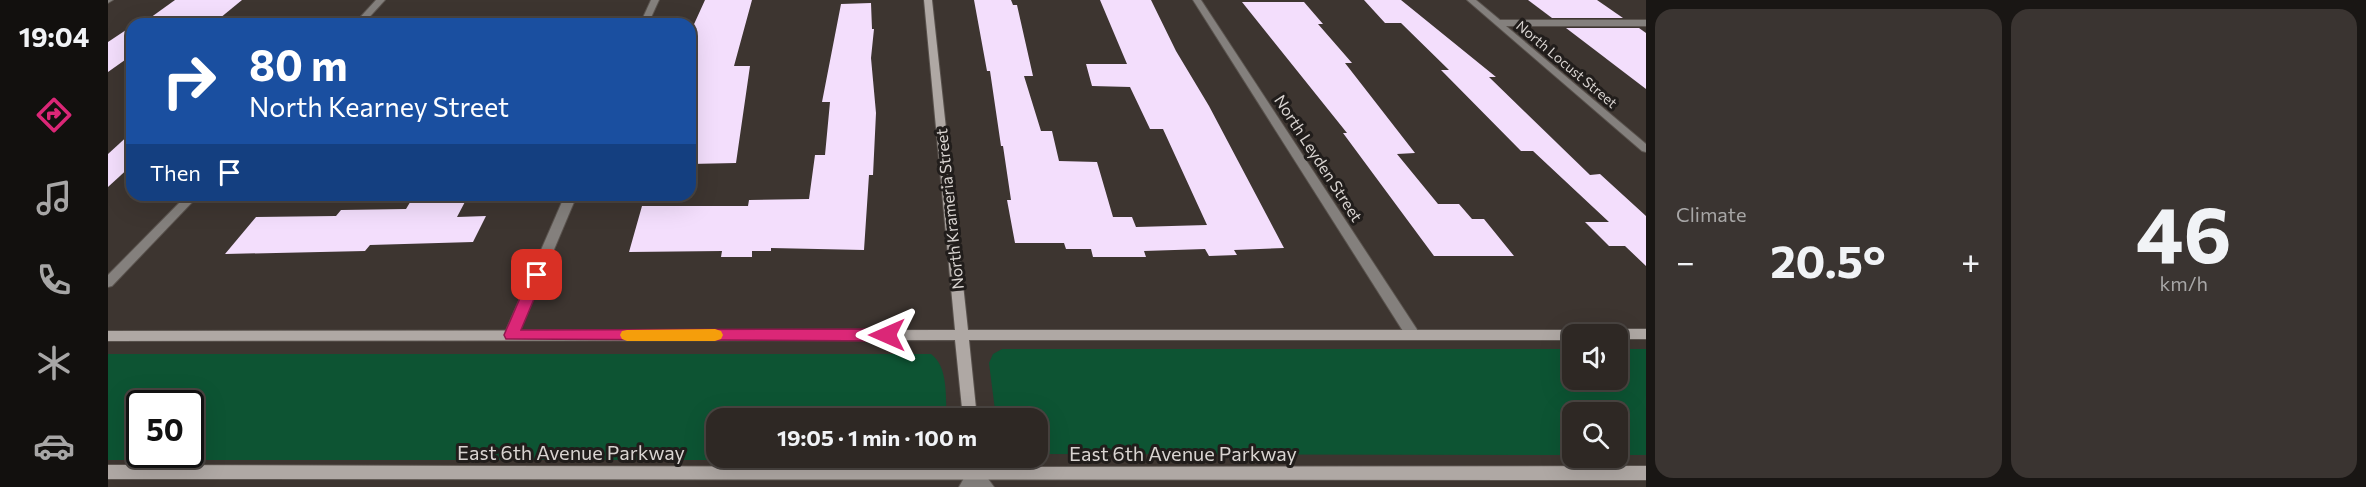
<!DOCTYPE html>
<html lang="en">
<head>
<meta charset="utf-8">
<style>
	:root { --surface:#2e2824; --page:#3a3431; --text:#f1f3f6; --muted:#a7a6a6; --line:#494441; --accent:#db2777 }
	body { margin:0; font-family:Commissioner,sans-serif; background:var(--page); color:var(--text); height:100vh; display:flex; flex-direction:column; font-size:22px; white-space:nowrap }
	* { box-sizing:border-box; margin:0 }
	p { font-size:20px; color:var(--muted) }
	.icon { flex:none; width:33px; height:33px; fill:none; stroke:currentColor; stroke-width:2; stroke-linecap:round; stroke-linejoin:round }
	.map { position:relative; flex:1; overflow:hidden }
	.drawer { display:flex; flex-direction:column; gap:9px; padding:9px; background:#191614; width:720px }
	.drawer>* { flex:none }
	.hud { position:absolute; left:18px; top:18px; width:570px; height:183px; border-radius:18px; box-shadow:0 6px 24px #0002,0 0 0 2px var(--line); background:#1a4fa0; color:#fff; overflow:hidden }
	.tools { position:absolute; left:1454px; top:324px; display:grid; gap:12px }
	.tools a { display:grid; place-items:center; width:66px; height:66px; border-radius:12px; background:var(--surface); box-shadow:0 6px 24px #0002,0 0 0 2px var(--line); font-size:30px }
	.speed { position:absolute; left:18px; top:390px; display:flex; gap:12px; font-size:30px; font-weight:700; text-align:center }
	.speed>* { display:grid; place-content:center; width:78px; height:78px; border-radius:50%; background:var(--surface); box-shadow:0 6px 24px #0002,0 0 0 2px var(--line); line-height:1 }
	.speed .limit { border:3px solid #111; border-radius:9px; background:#fff; color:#111 }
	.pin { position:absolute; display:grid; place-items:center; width:51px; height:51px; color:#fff; margin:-26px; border-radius:12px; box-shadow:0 3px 9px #0006 }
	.me { position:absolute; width:66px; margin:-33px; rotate:270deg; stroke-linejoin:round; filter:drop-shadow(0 0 4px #0008) }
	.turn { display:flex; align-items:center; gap:21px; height:126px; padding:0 24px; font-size:27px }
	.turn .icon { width:78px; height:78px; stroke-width:2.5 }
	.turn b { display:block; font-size:42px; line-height:51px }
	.then { display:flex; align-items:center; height:57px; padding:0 24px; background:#0003; gap:12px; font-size:22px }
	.big { font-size:45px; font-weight:700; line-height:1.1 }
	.drawer .tile { flex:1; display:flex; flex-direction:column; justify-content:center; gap:9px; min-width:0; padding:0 21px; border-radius:18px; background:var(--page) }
	.drawer .dial { align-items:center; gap:0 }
	.dial b { font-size:78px; line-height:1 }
	.heat { display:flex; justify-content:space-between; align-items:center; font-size:33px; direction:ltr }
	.drawer .tiles { flex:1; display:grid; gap:9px; grid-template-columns:repeat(2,1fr) }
	.trip { position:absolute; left:598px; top:408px; width:342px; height:60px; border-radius:18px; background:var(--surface); box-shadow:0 6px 24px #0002,0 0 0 2px var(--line); font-weight:700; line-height:60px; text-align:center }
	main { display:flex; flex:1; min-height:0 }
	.tab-bar { display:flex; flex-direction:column; width:108px; justify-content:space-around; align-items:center; background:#12100e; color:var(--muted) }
	.tab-bar .icon { width:42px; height:42px }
	.tab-bar .on { color:var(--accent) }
	.tab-bar b { font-size:27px; color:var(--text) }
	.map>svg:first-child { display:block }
	.green { fill:#0d5433; fill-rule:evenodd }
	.building { fill:#f3defc }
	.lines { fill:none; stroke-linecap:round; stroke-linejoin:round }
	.street-casing { stroke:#59524d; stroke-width:2 }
	.secondary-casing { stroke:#59524d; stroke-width:2 }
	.street { fill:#84807d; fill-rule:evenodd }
	.secondary { fill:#afa8a4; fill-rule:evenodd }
	.route { fill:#db2777; stroke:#8e194d; stroke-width:1.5 }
	.slow { fill:#f59e0b }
	.labels { text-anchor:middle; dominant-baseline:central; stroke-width:6; stroke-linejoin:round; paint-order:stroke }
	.far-street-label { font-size:14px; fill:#d9d4d1; stroke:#211d1b }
	.street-label { font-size:16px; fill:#d9d4d1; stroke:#211d1b }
	.near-street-label { font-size:20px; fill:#d9d4d1; stroke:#211d1b }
</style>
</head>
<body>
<main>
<nav class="tab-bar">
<b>19:04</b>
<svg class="icon on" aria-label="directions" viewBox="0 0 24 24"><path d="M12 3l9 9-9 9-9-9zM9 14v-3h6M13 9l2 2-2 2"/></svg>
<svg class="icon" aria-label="music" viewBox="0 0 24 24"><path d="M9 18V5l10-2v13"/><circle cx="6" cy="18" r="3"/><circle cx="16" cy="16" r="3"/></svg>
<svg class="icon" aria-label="phone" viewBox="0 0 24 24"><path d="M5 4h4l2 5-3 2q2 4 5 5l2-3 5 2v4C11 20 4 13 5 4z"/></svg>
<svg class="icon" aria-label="climate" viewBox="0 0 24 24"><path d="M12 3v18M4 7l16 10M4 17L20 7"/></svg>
<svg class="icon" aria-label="car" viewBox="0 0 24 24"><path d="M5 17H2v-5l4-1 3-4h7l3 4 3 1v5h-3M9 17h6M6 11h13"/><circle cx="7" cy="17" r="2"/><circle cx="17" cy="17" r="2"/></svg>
</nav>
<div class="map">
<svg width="1538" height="487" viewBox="0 0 1538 487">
	<rect width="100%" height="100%" fill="#3d3530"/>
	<!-- green -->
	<g class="green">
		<polygon points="894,349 1464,349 1464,380 1509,380 1509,349 1538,349 1538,455 1509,455 1509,412 1464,412 1464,455 930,454 930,418 888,418 881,363 885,354"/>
		<path d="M0,354H823C841,367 837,398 839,418H609V458H827L823,460H0ZM32,404H82V454H32Z"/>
	</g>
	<!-- building -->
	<g class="building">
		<polygon points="67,0 134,0 106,23 35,23"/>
		<polygon points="597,0 644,0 626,66 642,66 628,163 582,164 582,33"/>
		<polygon points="866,0 903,0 905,5 909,5 925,76 916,76 933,131 944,131 951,161 989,162 1005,217 1024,217 1028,227 1099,225 1055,129 1042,129 1022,87 984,86 978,64 1019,64 992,0 1043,0 1068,51 1101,106 1176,248 1126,250 1129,255 1101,256 1097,249 1036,251 1038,257 985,257 983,249 958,249 956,243 907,243 899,200 903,200 895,146 893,146 882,71 879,71"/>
		<polygon points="1256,0 1293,0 1388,77 1381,77 1482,175 1492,174 1538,216 1538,266 1517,246 1501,246 1477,222 1501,222 1425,151 1413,151 1333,70 1341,70 1293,23 1277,23"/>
		<polygon points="1420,0 1489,0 1515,18 1444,18"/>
		<polygon points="1134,2 1196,2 1215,24 1210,24 1244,63 1237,63 1307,153 1289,154 1330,204 1351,204 1364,219 1376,219 1406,256 1326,256 1235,133 1239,133"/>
		<polygon points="763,3 764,29 766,29 763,58 768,113 765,175 761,175 756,250 663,248 663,251 644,251 644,257 613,257 614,251 521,252 534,206 640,206 641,200 701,199 707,155 717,155 722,102 714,102 733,4"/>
		<polygon points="24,26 24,55 0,72 0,42"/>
		<polygon points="1458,28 1531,28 1538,33 1538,89"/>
		<polygon points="24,132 24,165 0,187 0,154"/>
		<polygon points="359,198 349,217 378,216 365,242 262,245 257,251 117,254 148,217 228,216 233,210 298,209 304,199"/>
	</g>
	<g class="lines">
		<defs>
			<g id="street">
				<polygon points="0,0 5,0 0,3"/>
				<polygon points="268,0 277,0 255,24 246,24"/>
				<polygon points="543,0 551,0 540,24 532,24"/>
				<polygon points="1085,0 1093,0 1310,331 1312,335 1310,339 1300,339"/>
				<polygon points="1359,0 1368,0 1392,20 1538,20 1538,26 1398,26 1538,144 1538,152 1534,151"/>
				<polygon points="79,195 91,195 4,286 0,287 0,275"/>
				<polygon points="457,195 469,195 410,335 408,339 398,339 396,335"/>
				<polygon points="867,467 873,469 886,487 851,487 861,469"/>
			</g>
			<g id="secondary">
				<polygon points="816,0 824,0 860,330 1464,330 1469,331 1470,334 1464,334 1464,340 861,340 869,418 855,418 847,340 0,341 0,331 847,330"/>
				<polygon points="1485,329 1538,329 1538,339 1509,339 1509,334 1479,334 1480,330"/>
				<polygon points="859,458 873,458 874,467 1538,466 1538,480 0,479 0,465 859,467"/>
			</g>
		</defs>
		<!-- street casing -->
		<use href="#street" class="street-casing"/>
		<!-- secondary casing -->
		<use href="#secondary" class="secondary-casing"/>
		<!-- street -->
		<use href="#street" class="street"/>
		<!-- secondary -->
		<use href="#secondary" class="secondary"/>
	</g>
	<!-- route -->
	<polygon class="route" points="429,270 436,275 413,330 779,329 785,331 787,335 785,339 779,341 398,339 396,335 422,275"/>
	<!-- slow -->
	<polygon class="slow" points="607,329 613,331 615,335 613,339 607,341 519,341 514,339 512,335 514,331 519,330"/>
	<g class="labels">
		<!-- far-street labels -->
		<g class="far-street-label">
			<text transform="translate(1459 64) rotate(40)">North Locust Street</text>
		</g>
		<!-- street labels -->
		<g class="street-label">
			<text transform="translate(1211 158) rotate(57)">North Leyden Street</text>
			<text transform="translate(841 209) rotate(-96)">North Krameria Street</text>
		</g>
		<!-- near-street labels -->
		<g class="near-street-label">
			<text x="463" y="452">East 6th Avenue Parkway</text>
			<text x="1075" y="453">East 6th Avenue Parkway</text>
		</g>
	</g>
</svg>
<div class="tools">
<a><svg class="icon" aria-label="sound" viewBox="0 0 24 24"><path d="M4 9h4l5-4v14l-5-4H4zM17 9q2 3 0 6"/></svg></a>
<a><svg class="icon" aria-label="search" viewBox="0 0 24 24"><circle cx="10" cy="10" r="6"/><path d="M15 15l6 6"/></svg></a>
</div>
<div class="speed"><div class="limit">50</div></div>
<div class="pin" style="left:429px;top:275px;background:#d93025"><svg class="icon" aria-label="arrive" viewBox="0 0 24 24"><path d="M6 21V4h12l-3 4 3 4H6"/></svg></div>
<svg class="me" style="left:779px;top:335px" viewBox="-20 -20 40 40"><path d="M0-17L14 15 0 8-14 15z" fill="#db2777" stroke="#fff" stroke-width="4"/></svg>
<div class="trip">19:05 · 1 min · 100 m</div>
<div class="hud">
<div class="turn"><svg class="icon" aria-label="right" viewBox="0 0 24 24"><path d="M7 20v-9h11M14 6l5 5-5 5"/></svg><div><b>80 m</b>North Kearney Street</div></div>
<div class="then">Then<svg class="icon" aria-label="arrive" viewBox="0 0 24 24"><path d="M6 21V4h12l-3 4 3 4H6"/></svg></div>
</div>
</div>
<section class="drawer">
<div class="tiles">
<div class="tile"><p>Climate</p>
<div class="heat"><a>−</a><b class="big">20.5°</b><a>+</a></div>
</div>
<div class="tile dial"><b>46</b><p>km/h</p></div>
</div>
</section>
</main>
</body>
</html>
